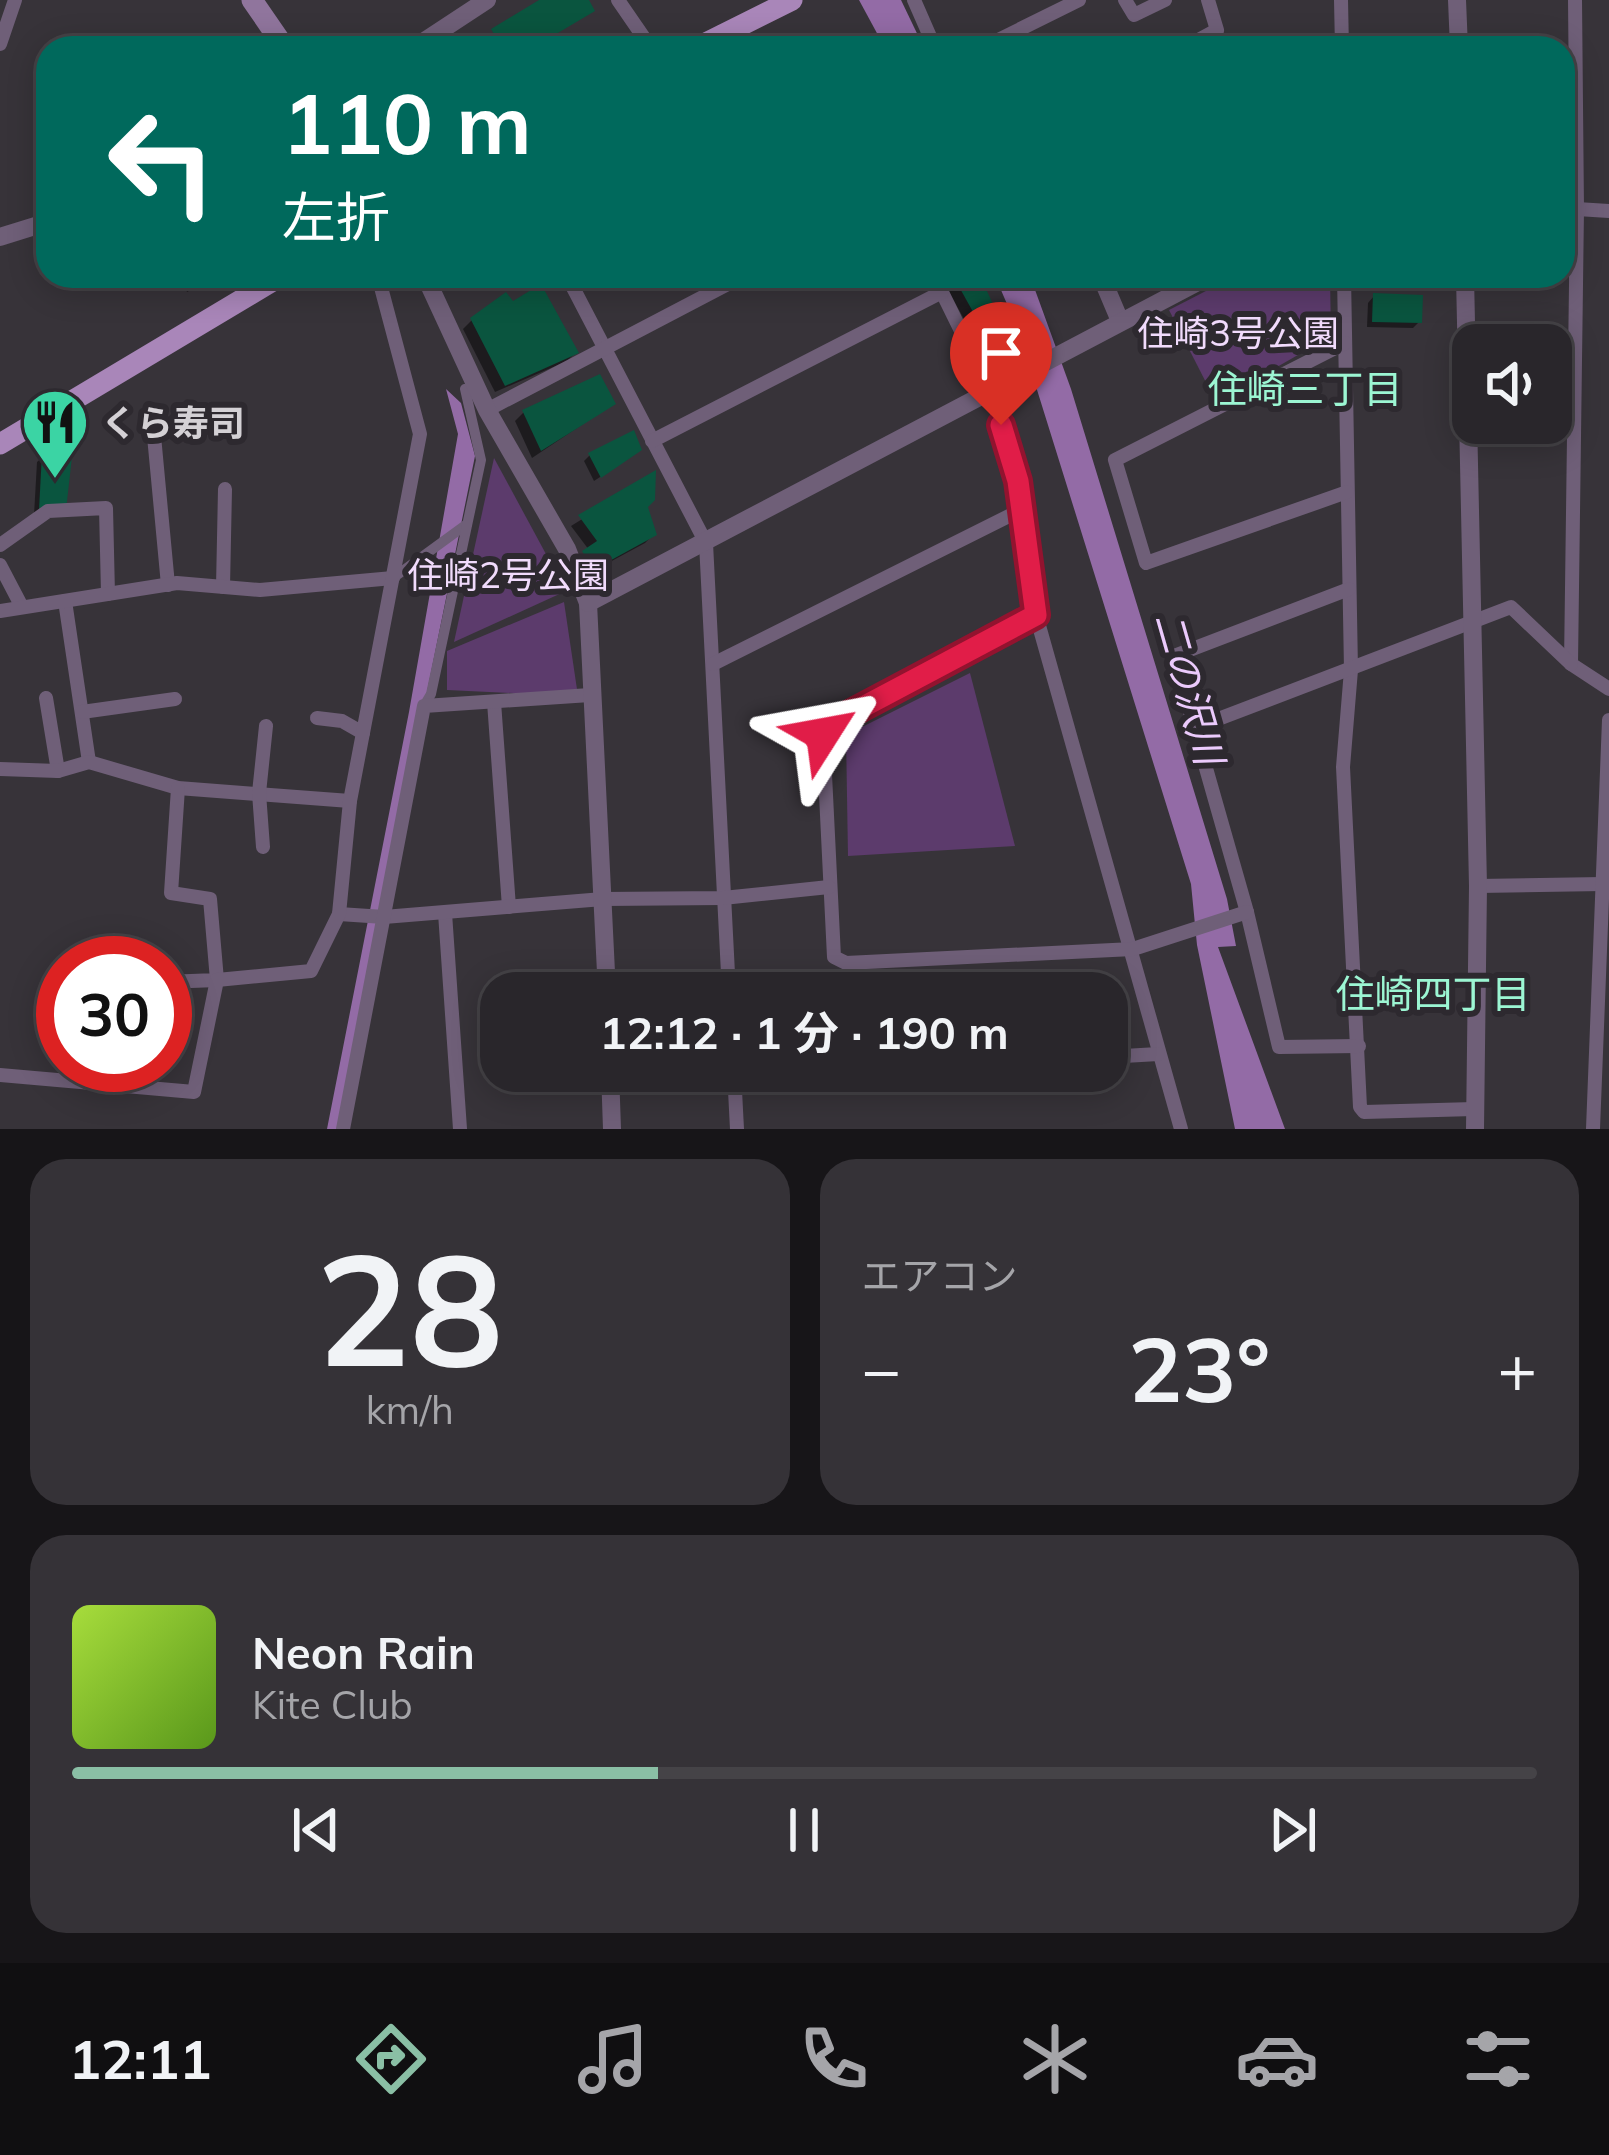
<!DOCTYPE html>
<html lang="ja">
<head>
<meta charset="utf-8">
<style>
	:root { --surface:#29262b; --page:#353237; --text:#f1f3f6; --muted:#a5a5a9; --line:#454347; --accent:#8abfa5 }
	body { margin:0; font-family:Mulish,"Noto Sans JP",sans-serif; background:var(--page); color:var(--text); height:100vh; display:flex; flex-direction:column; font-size:45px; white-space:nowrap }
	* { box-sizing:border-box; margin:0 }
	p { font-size:39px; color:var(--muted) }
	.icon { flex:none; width:66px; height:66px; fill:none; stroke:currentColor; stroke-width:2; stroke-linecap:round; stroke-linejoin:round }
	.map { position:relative; height:1129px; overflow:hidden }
	.side { display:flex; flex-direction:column; gap:30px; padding:30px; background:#171518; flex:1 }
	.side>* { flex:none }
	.banner { position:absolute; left:36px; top:36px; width:1539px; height:252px; border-radius:36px; box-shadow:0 6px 30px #0003,0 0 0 3px var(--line); background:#00695c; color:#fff; overflow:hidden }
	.tools { position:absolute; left:1452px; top:324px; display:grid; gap:24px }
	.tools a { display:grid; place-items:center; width:120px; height:120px; border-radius:24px; background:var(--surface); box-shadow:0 6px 30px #0003,0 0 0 3px var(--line); font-size:60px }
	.speed { position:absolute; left:36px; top:936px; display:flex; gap:24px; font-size:60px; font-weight:700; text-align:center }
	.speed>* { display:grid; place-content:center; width:156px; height:156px; border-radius:50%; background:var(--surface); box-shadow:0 6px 30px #0003,0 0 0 3px var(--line); line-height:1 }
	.speed .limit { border:18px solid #d22; background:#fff; color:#111 }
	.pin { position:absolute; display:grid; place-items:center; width:102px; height:102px; color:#fff; margin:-123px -51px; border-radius:50% 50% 50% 0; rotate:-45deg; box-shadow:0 0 12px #0007 }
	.pin .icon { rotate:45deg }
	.me { position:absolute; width:132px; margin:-66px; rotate:56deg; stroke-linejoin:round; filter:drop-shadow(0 0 9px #0008) }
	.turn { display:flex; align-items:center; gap:42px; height:252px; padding:0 48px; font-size:54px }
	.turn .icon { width:156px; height:156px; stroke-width:2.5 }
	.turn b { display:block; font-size:84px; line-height:102px }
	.big { font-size:90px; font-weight:700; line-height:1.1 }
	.side .tile { flex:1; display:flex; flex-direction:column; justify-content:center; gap:18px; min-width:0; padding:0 42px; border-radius:36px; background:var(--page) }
	.side .dial { align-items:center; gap:0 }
	.dial b { font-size:156px; line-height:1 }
	.song { display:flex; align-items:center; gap:36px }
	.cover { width:144px; height:144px; border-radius:18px; background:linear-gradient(135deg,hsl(80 70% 55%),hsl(90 70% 35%)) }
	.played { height:12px; border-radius:6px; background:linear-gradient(90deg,var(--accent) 40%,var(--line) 40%) }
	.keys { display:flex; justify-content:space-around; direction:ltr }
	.heat { display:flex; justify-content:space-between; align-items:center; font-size:66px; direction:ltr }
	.side .tiles { flex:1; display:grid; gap:30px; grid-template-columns:1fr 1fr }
	.tile:last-child { grid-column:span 2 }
	.trip { position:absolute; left:480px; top:972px; width:648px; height:120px; border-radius:36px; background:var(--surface); box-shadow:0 6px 30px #0003,0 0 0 3px var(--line); font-weight:700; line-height:120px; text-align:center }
	.tabs { display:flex; height:192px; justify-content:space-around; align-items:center; background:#100f11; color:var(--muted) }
	.tabs .icon { width:84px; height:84px }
	.tabs .current { color:var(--accent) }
	.tabs b { font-size:54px; color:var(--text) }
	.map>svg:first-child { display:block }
	.green { fill:#5c3b6c }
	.water { fill:#936ba6 }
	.shadow { fill:#0007 }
	.building { fill:#0a553f }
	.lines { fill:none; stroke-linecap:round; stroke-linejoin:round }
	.pedestrian { stroke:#6f5f78; stroke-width:10 }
	.minor { stroke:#6f5f78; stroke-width:14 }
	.tertiary { stroke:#6f5f78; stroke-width:18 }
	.secondary { stroke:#90759d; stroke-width:21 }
	.primary { stroke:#a986b9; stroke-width:21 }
	.route-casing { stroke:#92132f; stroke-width:30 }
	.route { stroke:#e11d48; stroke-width:21 }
	.labels { text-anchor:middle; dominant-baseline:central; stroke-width:12; stroke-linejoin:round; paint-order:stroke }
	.park-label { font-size:36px; fill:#f1dbfc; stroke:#2d292f }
	.poi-label { font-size:36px; font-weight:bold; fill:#d4d1d5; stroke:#2d292f; text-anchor:start }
	.neighbourhood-label { font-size:39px; fill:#9cf6d3; stroke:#2d292f }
	.water-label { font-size:39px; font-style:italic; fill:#ebcafc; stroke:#2d292f }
</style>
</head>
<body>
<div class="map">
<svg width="1609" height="1129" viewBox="0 0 1609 1129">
	<rect width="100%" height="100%" fill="#373339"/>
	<!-- green -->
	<g class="green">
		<polygon points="1235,276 1330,276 1331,336 1216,402 1169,310"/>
		<polygon points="494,458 566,591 454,642"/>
		<polygon points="564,602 578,696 447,690 447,651"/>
		<polygon points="970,673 1015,846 848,856 846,735"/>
	</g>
	<!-- water -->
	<g class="water">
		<polygon points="859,0 901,0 924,48 885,48"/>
		<polygon points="995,276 1030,276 1071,389 1227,899 1236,946 1218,947 1285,1129 1235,1129 1197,945 1191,884 1019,332"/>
		<polygon points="446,389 461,403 475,456 338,1129 327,1129 409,712 458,434"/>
	</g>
	<!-- shadow -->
	<g class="shadow">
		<polygon points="182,276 216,276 187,292"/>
		<polygon points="940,276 977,276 1013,356 1004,364 992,369"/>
		<polygon points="1374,296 1419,322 1413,328 1367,327 1368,303"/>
		<polygon points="472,320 576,352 567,361 495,392 463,329"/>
		<polygon points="613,404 532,458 515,421 524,412"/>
		<polygon points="590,455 632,456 594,481 584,461"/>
		<polygon points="44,456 63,509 34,515 37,462"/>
		<polygon points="653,475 645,507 654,534 645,543 584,576 575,562 589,550 571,526"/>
	</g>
	<!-- building -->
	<g class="building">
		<polygon points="539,0 589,0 595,11 541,43 543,48 475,48 495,36 491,29"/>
		<polygon points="953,276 980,276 1017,356 1001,362"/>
		<polygon points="541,284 579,353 505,386 470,318 506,292 513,301"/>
		<polygon points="1373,293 1423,295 1422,323 1372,322"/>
		<polygon points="600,374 616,404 541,451 522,410"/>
		<polygon points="634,430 642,450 601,478 588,453"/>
		<polygon points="73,448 66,510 39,510 42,453"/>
		<polygon points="656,470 655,500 648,507 657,535 593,570 582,551 597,541 578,515"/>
	</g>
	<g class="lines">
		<!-- pedestrian -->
		<g class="pedestrian">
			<polyline points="393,578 467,524"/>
			<polyline points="424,706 431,694 481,460 465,389"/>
		</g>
		<!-- minor -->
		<g class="minor">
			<polyline points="618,0 651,48"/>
			<polyline points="914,0 935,48"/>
			<polyline points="1125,0 1134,15 1165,0"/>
			<polyline points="1341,0 1342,48"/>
			<polyline points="1575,0 1577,209 1571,664 1609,689"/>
			<polyline points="0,44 15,0"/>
			<polyline points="982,48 1079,0"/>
			<polyline points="1184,48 1217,30 1208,0"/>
			<polyline points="1577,209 1609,211"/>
			<polyline points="567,276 706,543 729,993"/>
			<polyline points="934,276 990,390 1018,481 1036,615 1181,1129"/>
			<polyline points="1344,276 1351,670 1343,767 1360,1107 1364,1112 1474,1109"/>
			<polyline points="1345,343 1115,460 1146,563 1347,492"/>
			<polyline points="487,410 743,276"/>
			<polyline points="154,436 168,585"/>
			<polyline points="652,441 942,292"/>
			<polyline points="0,545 48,511 106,508 108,594"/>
			<polyline points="0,565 22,607"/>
			<polyline points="223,587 225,489"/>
			<polyline points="1349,589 1174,656 1247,912 1279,1047 1359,1046"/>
			<polyline points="65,601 89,762"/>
			<polyline points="0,611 177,583 260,590 393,578"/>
			<polyline points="1036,615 827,726 823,734 834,957 846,963 1133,949 1247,912"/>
			<polyline points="713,664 1021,510"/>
			<polyline points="46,698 58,771"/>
			<polyline points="494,702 509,907"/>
			<polyline points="82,712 175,699"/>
			<polyline points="317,718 342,721 363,733"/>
			<polyline points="1192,729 1511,607 1571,664"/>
			<polyline points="0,769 58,771 89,762 178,788 350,801"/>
			<polyline points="263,847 259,793 266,726"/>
			<polyline points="1478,886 1603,884"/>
			<polyline points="445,913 460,1129"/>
			<polyline points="339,914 384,917 603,899 723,898 829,887"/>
			<polyline points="165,982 217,980 210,899 171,893 178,788"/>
			<polyline points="1107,1057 1158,1054"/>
			<polyline points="734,1071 737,1129"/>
			<polyline points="0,1075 194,1092 217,980 311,971 339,914 350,801 420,434 378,276"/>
			<polyline points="735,1076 837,1071"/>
			<polyline points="343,1129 424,706 590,695"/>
			<polyline points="1593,1129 1609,720"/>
		</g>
		<!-- tertiary -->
		<g class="tertiary">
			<polyline points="1457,0 1459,48"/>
			<polyline points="414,48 487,0"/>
			<polyline points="1563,209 1577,209"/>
			<polyline points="0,237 48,222"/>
			<polyline points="425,276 487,410 567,549 588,603 607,993"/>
			<polyline points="1101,276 1120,321"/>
			<polyline points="1465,276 1478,886 1475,1129"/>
			<polyline points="588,603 1209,276"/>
			<polyline points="610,1071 612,1129"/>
		</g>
		<!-- secondary -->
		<polyline class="secondary" points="252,0 285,48"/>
		<!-- primary -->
		<g class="primary">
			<polyline points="696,48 792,0"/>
			<polyline points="0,444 281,276"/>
		</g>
	</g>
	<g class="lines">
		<defs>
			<polyline id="route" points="823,734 827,726 1036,615 1018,481 1001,425"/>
		</defs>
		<!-- route casing -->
		<use href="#route" class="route-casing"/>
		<!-- route -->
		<use href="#route" class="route"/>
	</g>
	<!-- icons -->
	<defs>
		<symbol id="restaurant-pin" viewBox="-11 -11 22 30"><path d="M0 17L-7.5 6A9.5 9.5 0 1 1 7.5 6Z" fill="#3bd4a4" stroke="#2d292f"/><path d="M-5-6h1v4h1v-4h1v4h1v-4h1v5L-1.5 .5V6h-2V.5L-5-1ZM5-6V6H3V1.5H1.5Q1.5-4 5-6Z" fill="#111"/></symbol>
	</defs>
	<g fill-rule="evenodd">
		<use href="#restaurant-pin" x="17" y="384" width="76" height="104"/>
	</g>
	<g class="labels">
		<!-- park labels -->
		<g class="park-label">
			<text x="1238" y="332">住崎3号公園</text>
			<text x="508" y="574">住崎2号公園</text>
		</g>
		<!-- poi labels -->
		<g class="poi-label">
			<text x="101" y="422">くら寿司</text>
		</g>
		<!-- neighbourhood labels -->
		<g class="neighbourhood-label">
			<text x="1305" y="388">住崎三丁目</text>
			<text x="1433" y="993">住崎四丁目</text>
		</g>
		<!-- water labels -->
		<g class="water-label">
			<text transform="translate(1190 688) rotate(74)">二の沢川</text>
		</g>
	</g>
</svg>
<div class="tools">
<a><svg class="icon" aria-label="sound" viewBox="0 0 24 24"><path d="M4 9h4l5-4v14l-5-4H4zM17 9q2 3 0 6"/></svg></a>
</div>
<div class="speed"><div class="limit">30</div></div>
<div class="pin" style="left:1001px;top:425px;background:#d93025"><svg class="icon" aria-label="arrive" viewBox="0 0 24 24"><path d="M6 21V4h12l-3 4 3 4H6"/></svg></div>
<svg class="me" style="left:823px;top:734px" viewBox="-20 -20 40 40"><path d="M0-17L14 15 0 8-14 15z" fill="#e11d48" stroke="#fff" stroke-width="4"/></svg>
<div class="trip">12:12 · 1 分 · 190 m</div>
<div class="banner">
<div class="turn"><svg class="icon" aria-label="left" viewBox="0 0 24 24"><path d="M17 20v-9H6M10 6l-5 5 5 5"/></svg><div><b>110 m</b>左折</div></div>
</div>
</div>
<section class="side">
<div class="tiles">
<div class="tile dial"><b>28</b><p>km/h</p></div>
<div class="tile"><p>エアコン</p>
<div class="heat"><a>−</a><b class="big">23°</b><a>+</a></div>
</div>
<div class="tile">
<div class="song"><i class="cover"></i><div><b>Neon Rain</b><p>Kite Club</p></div></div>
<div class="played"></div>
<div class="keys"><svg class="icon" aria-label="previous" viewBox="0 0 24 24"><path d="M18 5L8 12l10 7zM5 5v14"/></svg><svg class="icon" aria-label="pause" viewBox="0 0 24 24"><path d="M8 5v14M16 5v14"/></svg><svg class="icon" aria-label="next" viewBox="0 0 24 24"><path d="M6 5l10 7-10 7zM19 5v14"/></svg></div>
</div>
</div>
</section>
<nav class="tabs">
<b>12:11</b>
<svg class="icon current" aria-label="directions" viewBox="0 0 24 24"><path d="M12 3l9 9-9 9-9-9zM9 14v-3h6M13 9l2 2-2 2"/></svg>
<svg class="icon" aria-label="music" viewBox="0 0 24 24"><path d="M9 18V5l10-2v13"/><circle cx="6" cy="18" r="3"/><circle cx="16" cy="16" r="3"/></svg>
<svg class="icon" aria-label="phone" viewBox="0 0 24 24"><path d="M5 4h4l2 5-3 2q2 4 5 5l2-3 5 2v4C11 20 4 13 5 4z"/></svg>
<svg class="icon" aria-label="climate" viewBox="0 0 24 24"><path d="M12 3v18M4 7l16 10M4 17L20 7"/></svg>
<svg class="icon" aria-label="car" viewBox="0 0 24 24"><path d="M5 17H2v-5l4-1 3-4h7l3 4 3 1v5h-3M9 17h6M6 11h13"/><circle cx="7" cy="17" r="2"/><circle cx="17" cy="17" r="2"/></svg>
<svg class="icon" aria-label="filters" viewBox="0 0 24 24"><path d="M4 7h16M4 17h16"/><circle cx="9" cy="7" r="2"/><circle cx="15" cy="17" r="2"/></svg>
</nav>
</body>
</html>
